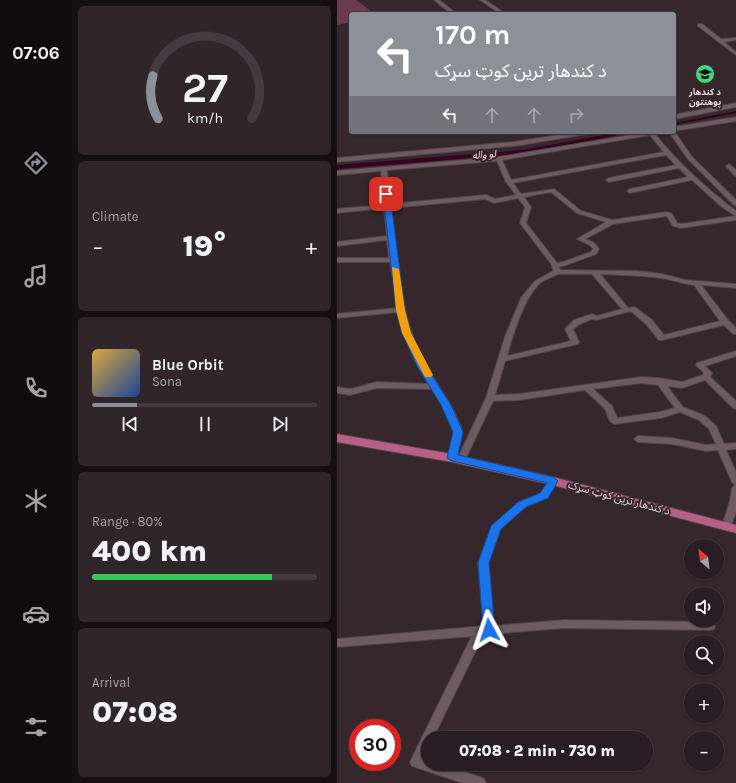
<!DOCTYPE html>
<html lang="en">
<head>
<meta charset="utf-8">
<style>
	:root { --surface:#281d22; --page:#30262a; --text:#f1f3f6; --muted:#a5a2a5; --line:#443b40; --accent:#8c9099 }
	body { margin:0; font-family:Karla,"Noto Sans Arabic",sans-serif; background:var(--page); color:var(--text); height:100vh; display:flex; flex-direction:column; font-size:15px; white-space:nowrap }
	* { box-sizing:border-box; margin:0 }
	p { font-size:13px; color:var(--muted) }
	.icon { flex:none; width:22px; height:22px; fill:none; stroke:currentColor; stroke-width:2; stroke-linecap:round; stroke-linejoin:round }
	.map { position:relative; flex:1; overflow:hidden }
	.side { display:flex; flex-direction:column; gap:6px; padding:6px; background:#161013; width:265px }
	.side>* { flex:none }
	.banner { position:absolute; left:12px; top:12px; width:327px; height:122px; border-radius:4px; box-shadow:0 1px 3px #0004,0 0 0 1px var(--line); background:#8c9099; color:#fff; overflow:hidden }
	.needle { width:26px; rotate:332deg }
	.buttons { position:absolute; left:347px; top:539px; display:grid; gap:8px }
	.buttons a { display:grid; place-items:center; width:40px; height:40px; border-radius:50%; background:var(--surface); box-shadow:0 1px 3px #0004,0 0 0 1px var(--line); font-size:20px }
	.speed { position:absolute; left:12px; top:719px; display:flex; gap:8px; font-size:20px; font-weight:700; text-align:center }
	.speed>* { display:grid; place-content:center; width:52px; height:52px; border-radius:50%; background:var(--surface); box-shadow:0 1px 3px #0004,0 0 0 1px var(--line); line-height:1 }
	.speed .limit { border:6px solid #d22; background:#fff; color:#111 }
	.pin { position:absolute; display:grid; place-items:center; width:34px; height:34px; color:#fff; margin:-17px; border-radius:8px; box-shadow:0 2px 6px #0006 }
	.me { position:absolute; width:44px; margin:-22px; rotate:355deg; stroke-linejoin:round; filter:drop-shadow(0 0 3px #0008) }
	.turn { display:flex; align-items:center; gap:14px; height:84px; padding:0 20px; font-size:18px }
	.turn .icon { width:52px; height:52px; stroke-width:2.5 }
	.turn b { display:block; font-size:28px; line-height:34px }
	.lanes { display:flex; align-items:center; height:38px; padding:0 20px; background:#0003; justify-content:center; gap:20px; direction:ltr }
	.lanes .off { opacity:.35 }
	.big { font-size:30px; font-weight:800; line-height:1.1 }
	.side .widget { flex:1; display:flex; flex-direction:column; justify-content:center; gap:6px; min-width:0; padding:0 14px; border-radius:6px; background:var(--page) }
	.side .dial { align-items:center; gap:0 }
	.dial svg { height:104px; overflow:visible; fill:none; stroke:var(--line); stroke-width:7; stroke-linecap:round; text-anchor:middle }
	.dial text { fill:var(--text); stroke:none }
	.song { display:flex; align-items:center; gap:12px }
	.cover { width:48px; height:48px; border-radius:6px; background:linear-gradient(135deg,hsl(40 70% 55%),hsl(220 70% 35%)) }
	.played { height:4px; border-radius:2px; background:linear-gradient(90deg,var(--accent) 20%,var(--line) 20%) }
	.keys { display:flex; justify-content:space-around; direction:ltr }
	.heat { display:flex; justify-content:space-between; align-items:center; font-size:22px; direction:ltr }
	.charge { height:6px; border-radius:3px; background:linear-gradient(90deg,#34c759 80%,var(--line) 0) }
	.trip { position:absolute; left:84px; top:731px; width:232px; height:40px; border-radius:20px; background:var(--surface); box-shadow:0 1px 3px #0004,0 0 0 1px var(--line); font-weight:800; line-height:40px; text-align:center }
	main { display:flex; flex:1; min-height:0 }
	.tabs { display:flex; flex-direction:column; width:72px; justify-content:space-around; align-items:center; background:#100c0e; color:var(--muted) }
	.tabs .icon { width:28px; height:28px }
	.tabs .selected { color:var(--accent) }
	.tabs b { font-size:18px; color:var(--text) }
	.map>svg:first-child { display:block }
	.green { fill:#6a3b4e }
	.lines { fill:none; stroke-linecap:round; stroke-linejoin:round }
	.canal { fill:#35031d; fill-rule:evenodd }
	.minor-casing { stroke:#504348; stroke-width:2 }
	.major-casing { stroke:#504348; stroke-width:2 }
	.minor { fill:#6d5b61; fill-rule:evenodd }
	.major { fill:#b66086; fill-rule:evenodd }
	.route { fill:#1a73e8; stroke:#114b97 }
	.slow { fill:#f59e0b }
	.labels { text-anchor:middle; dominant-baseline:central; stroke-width:4; stroke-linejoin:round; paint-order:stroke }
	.far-poi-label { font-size:9px; font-weight:bold; fill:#e1d6da; stroke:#36272d }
	.far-water-label { font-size:10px; font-style:italic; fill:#fec7db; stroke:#36272d }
	.street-label { font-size:11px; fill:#e1d6da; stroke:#36272d }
</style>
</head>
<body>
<main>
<nav class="tabs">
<b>07:06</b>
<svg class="icon selected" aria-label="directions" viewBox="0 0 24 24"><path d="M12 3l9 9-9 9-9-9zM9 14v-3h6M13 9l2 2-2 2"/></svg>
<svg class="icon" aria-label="music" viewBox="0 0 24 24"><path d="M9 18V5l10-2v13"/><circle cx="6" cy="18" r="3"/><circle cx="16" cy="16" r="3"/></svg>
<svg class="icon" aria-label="phone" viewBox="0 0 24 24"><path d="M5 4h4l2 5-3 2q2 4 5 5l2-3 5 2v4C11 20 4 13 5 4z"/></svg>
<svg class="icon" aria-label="climate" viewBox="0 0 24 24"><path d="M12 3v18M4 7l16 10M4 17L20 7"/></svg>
<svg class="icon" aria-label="car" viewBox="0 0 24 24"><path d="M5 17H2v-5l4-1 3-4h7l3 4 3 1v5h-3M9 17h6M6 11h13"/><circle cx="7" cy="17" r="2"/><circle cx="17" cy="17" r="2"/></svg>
<svg class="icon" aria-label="filters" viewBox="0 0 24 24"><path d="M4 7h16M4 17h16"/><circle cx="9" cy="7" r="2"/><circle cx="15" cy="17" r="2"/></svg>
</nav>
<section class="side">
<div class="widget dial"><svg viewBox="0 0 100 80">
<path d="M14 69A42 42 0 1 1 86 69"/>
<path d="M14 69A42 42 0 0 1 10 36" stroke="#8c9099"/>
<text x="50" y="56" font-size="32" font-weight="700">27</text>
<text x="50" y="72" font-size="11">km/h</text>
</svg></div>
<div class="widget"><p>Climate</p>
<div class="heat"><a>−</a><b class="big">19°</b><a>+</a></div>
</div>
<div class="widget">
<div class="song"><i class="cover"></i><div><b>Blue Orbit</b><p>Sona</p></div></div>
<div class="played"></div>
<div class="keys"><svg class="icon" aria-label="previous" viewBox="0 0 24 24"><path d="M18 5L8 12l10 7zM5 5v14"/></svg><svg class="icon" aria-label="pause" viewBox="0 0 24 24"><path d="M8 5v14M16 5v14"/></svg><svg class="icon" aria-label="next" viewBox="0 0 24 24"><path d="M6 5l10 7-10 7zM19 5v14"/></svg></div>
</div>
<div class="widget"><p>Range · 80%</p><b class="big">400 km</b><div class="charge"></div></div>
<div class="widget"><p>Arrival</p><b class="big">07:08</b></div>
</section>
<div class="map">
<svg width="399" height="783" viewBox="0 0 399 783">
	<rect width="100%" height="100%" fill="#36272d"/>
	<!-- green -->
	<polygon class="green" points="0,0 19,0 38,14 14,14 14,22 0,25"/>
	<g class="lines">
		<!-- canal -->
		<g class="canal">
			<polygon points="399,111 399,113 337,125 337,123"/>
			<polygon points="284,132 294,132 292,133 184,154 0,169 0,165 184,150"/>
		</g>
		<defs>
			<g id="minor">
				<polygon points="97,0 102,0 120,14 115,14"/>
				<polygon points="143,0 148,0 169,14 164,14"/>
				<polygon points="361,24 365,24 384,39 399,38 399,40 387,42 399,52 399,55 361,26"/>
				<polygon points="399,103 399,107 337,119 337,115"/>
				<polygon points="399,117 399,121 337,131 337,127"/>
				<polygon points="337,131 355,157 399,200 399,206 397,205 351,159 332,132 337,132"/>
				<polygon points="240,132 253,132 250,134 177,146 0,162 0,158 177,142"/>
				<path d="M312,132H325L318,134C342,164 369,188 399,211V216L385,207L355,180L293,193L290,191L293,189L351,177L342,168L272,182L269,180L272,178L339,165L329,155L176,183L184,194L217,189L244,211L275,220L330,212L335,214L340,223L344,224L399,216V220L344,228L336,226L330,216L276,224L248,239C255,241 258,243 262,249L259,254L229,265L222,267L223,270L300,271L325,274L348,280L399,284V288L364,285L391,320L399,328V334H396L387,325L325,340H322L309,324L294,311L259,320L255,319L243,324L236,329L242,342L241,344L168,361L158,395L182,394L304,377L322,378L345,382L366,375L367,373L359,365L360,363L399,351V356L368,366L375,373L373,377L399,401V409L396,408L368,380L345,388L330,386L346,407L368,416L379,426L387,444L399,443V449L389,450L399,472V512L393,529L390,531L387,529L385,527L393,500L395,488L398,485L395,482L381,450L369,451L335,444L301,442L297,439L301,436L335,438L369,445L379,444L372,429L362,420L343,412L324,418L277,424L273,421L268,409L248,390L182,400L156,401L128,460L127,462H121L120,460L149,398L168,337L184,298L198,281L216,271L215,265L183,223L188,207L181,198L157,203L148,199L54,208L59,258L60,260L59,261L60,269L70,318L78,342L88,364L116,409L124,427V440L118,460H112L111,458C113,451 115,444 116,436C117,419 105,403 96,389L40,388L13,395L0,393V387L13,389L40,382L93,384C78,362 67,338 62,312L0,318V314L61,308L53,262H0V258H52L50,240L0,246V242L50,236L47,208L0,213V209L47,205L44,171L0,175V171L162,157ZM313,135L327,152L174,180L165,160ZM160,161L169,182L179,195L158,199L149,195L53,204L50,170ZM214,192L240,213L269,222L240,239L253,245L256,249L254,252L226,262L220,263L189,223L194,207L187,197ZM221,274H255L285,309L260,316L255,314L237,320L228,329L234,341L170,356C176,335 186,300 202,284C206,280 215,277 221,274ZM263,274C283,275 303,275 323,278C334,279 345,284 357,285L383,321L327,335L315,320L298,307L291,308ZM304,383L321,385L338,408L323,412L280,418L275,406L256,389Z"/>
				<polygon points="392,164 399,170 399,176 397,175 389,166"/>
				<polygon points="216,478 219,479 220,481 210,498 188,507 164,528 151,563 157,626 227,620 373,622 377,623 378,626 377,629 373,630 227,628 154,634 142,644 96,738 91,738 91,749 86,759 91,760 91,764 102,764 143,777 147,779 149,783 126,783 75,766 73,762 75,758 134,638 137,636 0,647 0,639 147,626 141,563 155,526 182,503 204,494 213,479"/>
			</g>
			<polygon id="major" points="0,434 115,454 216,477 399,525 399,533 216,485 115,462 0,442"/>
		</defs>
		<!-- minor casing -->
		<use href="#minor" class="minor-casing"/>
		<!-- major casing -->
		<use href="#major" class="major-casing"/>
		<!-- minor -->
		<use href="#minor" class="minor"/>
		<!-- major -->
		<use href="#major" class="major"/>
	</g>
	<!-- route -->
	<polygon class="route" points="49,192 53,194 68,310 74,333 89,366 114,405 126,432 121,455 216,477 221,481 211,498 189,507 164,529 152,563 158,630 156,634 152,635 148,634 146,630 141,563 154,526 181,502 203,493 210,483 115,461 110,458 116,432 104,405 80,366 65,333 59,310 46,194"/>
	<!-- slow -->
	<polygon class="slow" points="55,267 62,269 68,310 74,333 96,375 94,377 88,377 65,333 59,310"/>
	<!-- icons -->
	<defs>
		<symbol id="university-disc" viewBox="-11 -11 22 22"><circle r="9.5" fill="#3dd77d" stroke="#36272d"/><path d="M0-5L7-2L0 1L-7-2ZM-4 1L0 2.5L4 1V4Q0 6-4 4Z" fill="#111"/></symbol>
	</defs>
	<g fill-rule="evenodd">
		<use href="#university-disc" x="357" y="63" width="22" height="22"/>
	</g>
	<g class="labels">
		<!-- far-poi labels -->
		<g class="far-poi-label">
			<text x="368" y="92">د کندهار<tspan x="368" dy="10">پوهنتون</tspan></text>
		</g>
		<!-- far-water labels -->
		<g class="far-water-label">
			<text transform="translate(147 155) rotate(-5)">لو واله</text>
		</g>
		<!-- street labels -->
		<g class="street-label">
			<text transform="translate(282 498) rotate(15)">د کندهار ترين کوټ سړک</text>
		</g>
	</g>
</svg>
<div class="buttons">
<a><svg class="needle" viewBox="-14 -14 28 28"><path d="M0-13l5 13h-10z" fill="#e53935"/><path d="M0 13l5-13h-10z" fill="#a5a2a5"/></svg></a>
<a><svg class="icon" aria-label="sound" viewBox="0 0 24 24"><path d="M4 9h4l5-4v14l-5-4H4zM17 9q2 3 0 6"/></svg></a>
<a><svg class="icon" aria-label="search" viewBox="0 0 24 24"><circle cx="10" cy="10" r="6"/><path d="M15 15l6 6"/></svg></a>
<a>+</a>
<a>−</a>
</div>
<div class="speed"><div class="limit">30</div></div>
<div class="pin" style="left:49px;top:194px;background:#d93025"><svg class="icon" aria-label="arrive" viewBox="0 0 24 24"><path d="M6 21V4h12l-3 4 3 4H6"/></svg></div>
<svg class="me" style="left:152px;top:630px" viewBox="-20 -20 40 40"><path d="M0-17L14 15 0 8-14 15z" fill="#1a73e8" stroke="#fff" stroke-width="4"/></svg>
<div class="trip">07:08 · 2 min · 730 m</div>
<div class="banner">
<div class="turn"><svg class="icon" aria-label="left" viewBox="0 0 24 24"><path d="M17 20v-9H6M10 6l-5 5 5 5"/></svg><div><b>170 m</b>د کندهار ترين کوټ سړک</div></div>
<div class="lanes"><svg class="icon" aria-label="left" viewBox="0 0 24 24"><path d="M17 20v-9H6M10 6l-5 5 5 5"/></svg><svg class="icon off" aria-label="ahead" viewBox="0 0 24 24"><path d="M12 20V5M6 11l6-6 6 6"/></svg><svg class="icon off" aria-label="ahead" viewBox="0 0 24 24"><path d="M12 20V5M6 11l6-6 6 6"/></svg><svg class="icon off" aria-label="right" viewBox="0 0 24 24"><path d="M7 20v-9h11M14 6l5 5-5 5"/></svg></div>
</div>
</div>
</main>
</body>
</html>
